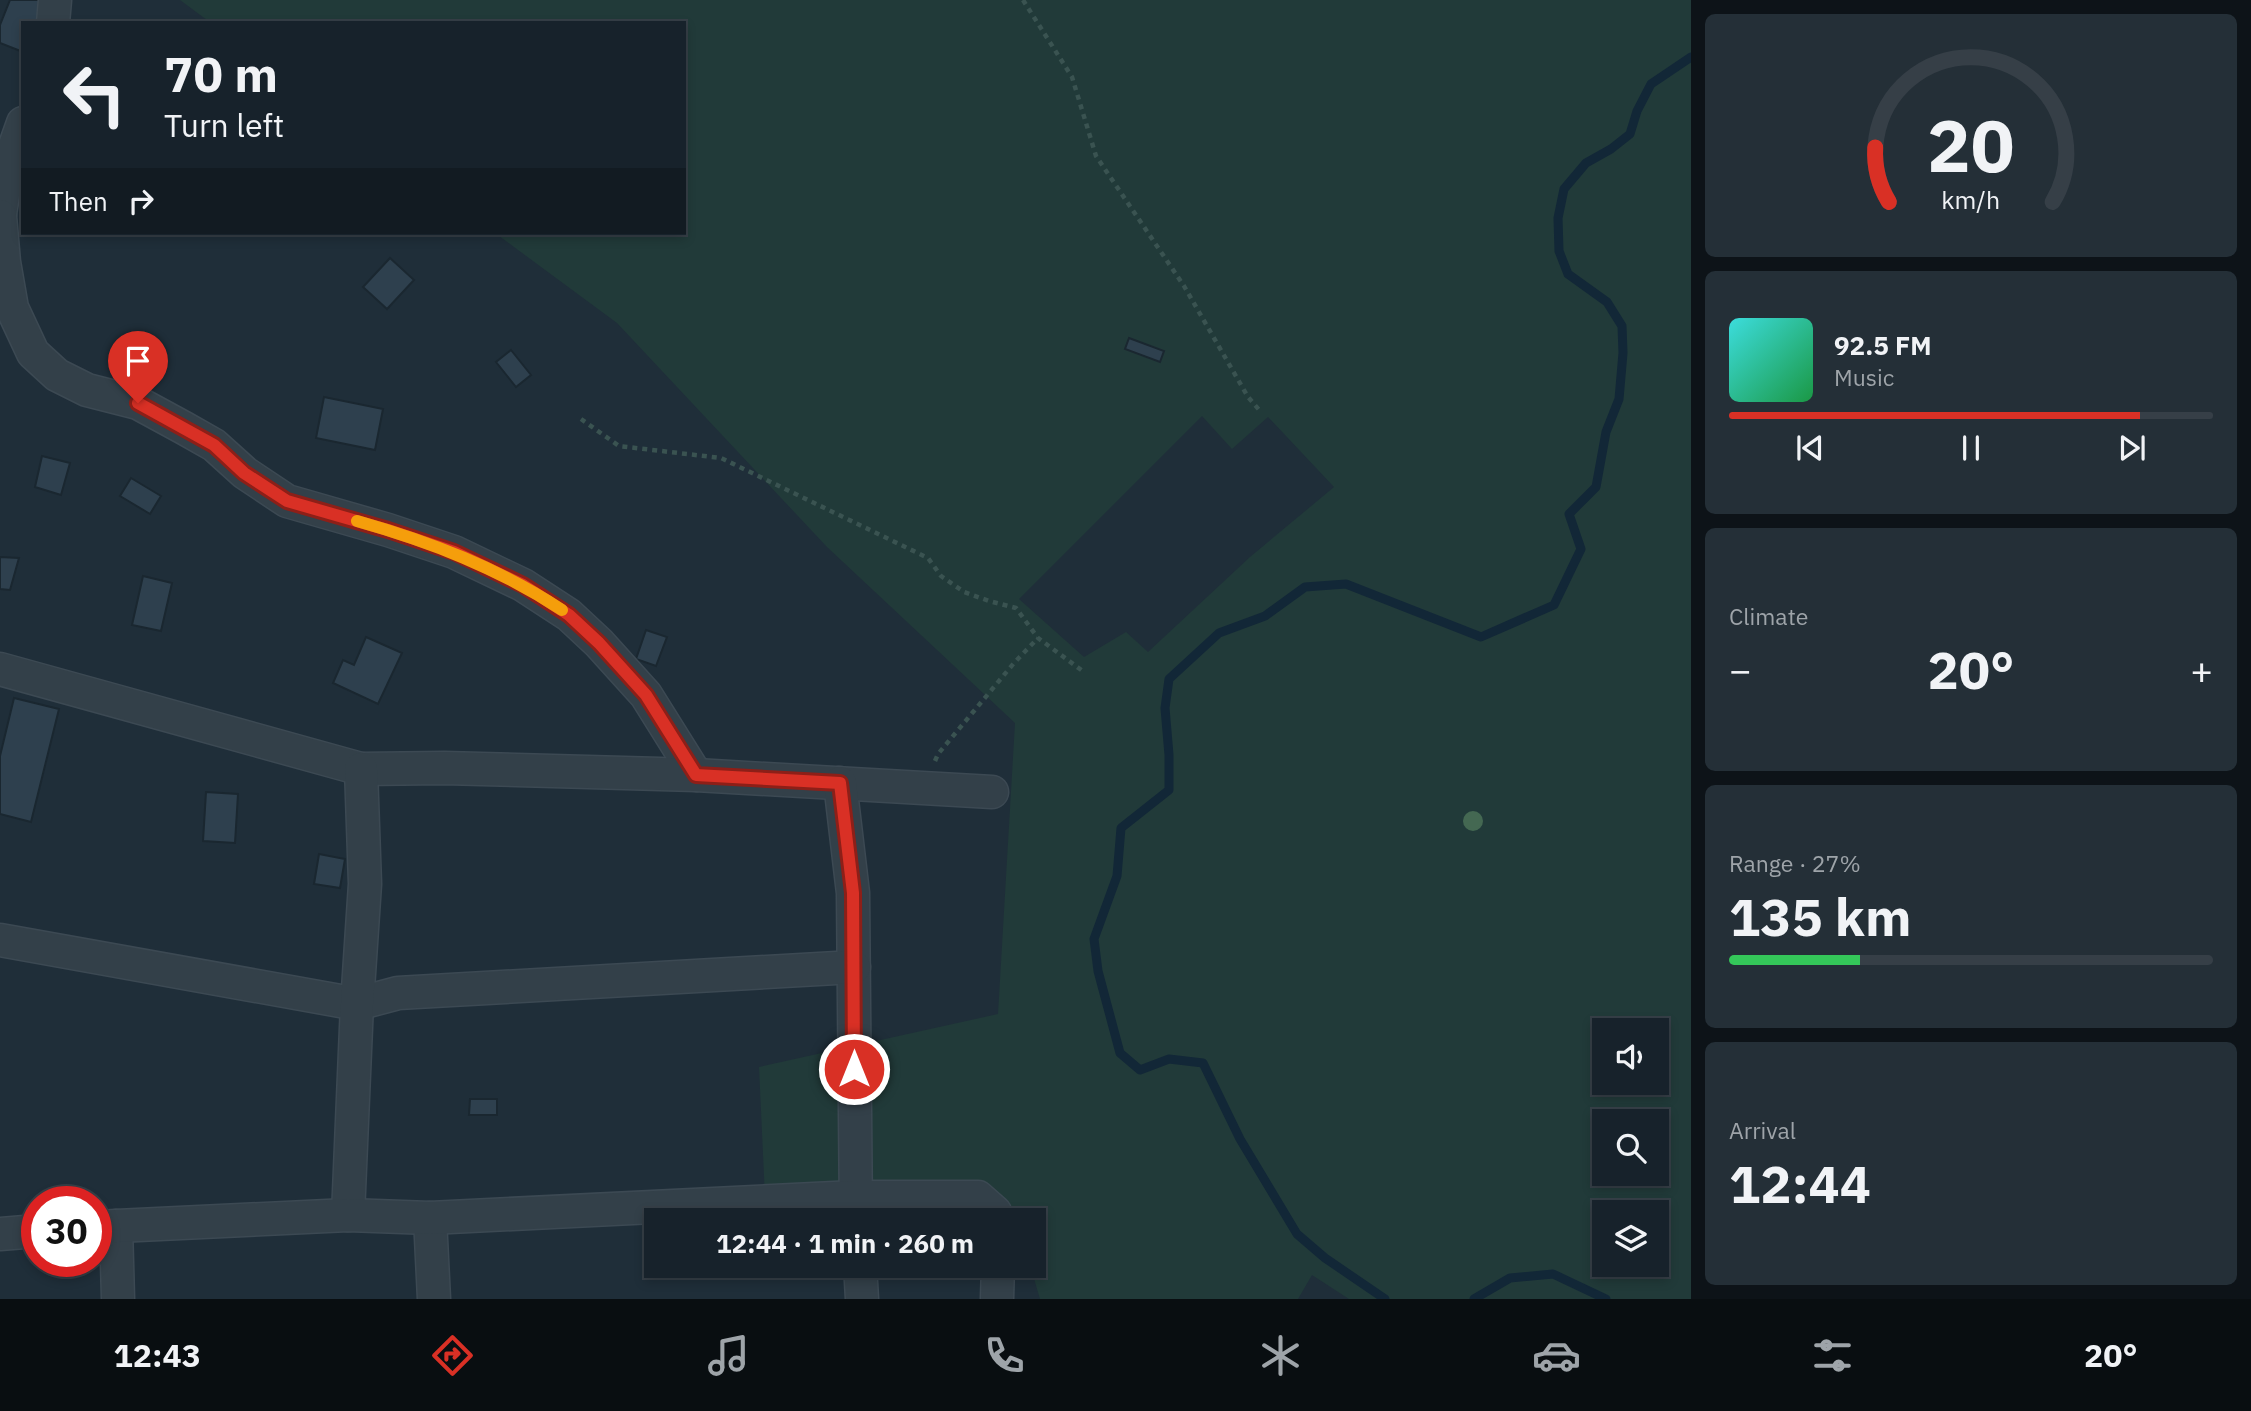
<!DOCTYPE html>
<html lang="en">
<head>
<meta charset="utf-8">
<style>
	:root { --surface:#17222b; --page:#242f37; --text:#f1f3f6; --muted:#9ea4a9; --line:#363f47; --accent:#d93025 }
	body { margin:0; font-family:"IBM Plex Sans",sans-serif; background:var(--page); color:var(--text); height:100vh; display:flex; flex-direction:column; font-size:26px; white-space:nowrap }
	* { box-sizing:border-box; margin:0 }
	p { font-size:23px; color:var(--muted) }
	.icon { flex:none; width:38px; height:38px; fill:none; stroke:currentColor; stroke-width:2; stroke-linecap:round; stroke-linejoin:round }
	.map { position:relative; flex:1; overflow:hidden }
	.drawer { display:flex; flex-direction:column; gap:14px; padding:14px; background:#0d1318; width:560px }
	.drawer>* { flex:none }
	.guide { position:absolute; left:21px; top:21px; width:665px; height:214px; border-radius:0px; box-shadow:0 4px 10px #0003,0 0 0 2px var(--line); background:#17222b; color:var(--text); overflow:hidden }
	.controls { position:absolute; left:1592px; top:1018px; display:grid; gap:14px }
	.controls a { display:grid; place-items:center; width:77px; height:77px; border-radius:0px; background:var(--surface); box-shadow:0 4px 10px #0003,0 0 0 2px var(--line); font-size:35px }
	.speed { position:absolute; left:21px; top:1186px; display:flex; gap:14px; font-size:35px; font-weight:700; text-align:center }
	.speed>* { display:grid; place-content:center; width:91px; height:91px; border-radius:50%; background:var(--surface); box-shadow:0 4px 10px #0003,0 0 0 2px var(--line); line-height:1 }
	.speed .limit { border:10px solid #d22; background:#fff; color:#111 }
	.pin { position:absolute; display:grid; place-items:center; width:60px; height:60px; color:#fff; margin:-72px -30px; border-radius:50% 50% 50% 0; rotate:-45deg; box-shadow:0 0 7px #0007 }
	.pin .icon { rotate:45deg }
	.me { position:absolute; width:77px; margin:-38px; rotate:0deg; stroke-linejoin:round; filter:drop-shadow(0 0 5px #0008) }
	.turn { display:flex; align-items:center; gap:24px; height:147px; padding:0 28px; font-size:32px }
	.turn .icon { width:91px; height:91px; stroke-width:2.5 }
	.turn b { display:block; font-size:49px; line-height:60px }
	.then { display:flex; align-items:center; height:66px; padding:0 28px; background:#0003; gap:14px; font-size:26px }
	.big { font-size:52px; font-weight:700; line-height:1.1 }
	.drawer .card { flex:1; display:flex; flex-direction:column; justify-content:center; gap:10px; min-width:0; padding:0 24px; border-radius:10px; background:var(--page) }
	.drawer .dial { align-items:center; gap:0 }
	.dial svg { height:182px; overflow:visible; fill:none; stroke:var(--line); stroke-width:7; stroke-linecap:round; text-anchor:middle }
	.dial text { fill:var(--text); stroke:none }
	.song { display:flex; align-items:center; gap:21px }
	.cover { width:84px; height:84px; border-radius:10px; background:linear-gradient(135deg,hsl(180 70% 55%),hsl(140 70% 35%)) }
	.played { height:7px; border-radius:4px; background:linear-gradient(90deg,var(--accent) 85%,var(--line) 85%) }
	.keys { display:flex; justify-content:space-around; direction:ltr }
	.heat { display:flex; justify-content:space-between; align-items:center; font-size:38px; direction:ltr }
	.charge { height:10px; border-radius:5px; background:linear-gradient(90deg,#34c759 27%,var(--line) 0) }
	.trip { position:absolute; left:644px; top:1208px; width:402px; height:70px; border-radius:0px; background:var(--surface); box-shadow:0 4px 10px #0003,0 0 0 2px var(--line); font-weight:700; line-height:70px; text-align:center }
	.menu { display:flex; height:112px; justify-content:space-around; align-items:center; background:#090e11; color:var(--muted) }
	.menu .icon { width:49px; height:49px }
	.menu .on { color:var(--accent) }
	.menu b { font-size:32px; color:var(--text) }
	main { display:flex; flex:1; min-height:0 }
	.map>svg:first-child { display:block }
	.green { fill:#213a39; fill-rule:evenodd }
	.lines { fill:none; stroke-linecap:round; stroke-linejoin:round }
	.stream { stroke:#122737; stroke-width:9 }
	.building { fill:#2e404e; stroke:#1a2730; stroke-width:2 }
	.minor-casing { stroke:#3c4953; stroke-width:35 }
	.path { stroke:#3a5351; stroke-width:4.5; stroke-dasharray:5 5; stroke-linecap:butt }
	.minor { stroke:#334049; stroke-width:32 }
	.tree { fill:#446852 }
	.route-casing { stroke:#8d1f18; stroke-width:18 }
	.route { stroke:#d93025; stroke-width:12 }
	.slow { stroke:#f59e0b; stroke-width:12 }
</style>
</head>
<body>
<main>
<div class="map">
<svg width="1691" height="1299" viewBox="0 0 1691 1299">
	<rect width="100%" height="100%" fill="#1f2e39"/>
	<!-- green -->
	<path class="green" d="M180,0H1691V1299H1349L1312,1275L1298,1299H1040L1030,1265H1034V1220H766L759,1067L998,1014L1015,723L827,547L617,323L495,233H684V23H211ZM1202,416L1232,449L1268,417L1334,487L1250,557L1148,652L1126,632L1084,657L1019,599ZM1605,1031H1657V1083H1605ZM1605,1122H1657V1174H1605ZM1605,1213H1657V1265H1605Z"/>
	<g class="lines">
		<!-- stream -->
		<g class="stream">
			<polyline points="1385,1299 1325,1258 1297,1234 1240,1139 1203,1063 1169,1059 1140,1070 1120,1053 1098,971 1094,939 1117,876 1121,828 1169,790 1169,755 1165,708 1169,679 1219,633 1265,616 1305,587 1346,584 1481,637 1554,605 1581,549 1569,514 1596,487 1606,432 1619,399 1623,353 1622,326 1607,302 1568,274 1559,251 1558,218 1564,189 1586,163 1611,149 1630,134 1637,111 1651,84 1691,57"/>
			<polyline points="1474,1299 1510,1278 1553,1274 1606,1299"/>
		</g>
	</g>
	<!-- building -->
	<g class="building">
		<polygon points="10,0 39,0 38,23 23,23 23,52 0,43 0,25"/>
		<polygon points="390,258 414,280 387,309 363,287"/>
		<polygon points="1129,338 1164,351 1160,362 1125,349"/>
		<polygon points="511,350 531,375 516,387 496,362"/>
		<polygon points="324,397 383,409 375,450 316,438"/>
		<polygon points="42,456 70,463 61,495 35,487"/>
		<polygon points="131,478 161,496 150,514 120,496"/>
		<polygon points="0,557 19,558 10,590 0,589"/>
		<polygon points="143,576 172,583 161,631 132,625"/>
		<polygon points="646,630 667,637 656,666 636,659"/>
		<polygon points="366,637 402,653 378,704 333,683 343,660 354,665"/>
		<polygon points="14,698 59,709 31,822 0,814 0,756"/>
		<polygon points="206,792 238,794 235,843 203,841"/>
		<polygon points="319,854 345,859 340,888 314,884"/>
		<polygon points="470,1099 497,1099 497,1115 469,1115"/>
	</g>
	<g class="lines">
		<defs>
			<g id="minor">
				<polyline points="53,23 55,0"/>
				<polyline points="0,214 7,168 23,123"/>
				<polyline points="0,216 4,262 12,308 33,353 57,375 87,390 138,403 184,428 214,445 245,473 287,501 388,530 454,552 523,585 569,615 599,643 646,695 696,775"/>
				<polyline points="0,669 361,769 444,768 696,775 992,792"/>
				<polyline points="840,783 853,893 856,1220"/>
				<polyline points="0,940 357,1004 398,993 854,967"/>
				<polyline points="348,1215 357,1004 365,884 361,769"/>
				<polyline points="430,1218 434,1299"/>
				<polyline points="116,1226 118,1299"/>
				<polyline points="96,1227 348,1215 430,1218 855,1197 978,1197 995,1212 996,1220"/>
				<polyline points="0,1234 37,1231"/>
				<polyline points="860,1265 862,1299"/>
				<polyline points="997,1299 998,1265"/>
			</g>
		</defs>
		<!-- minor casing -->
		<use href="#minor" class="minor-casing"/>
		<!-- path -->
		<g class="path">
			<polyline points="1023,0 1072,77 1096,156 1184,286 1248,397 1261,412"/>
			<polyline points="581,419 619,446 721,458 928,558 941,576 964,592 989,601 1016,608 1038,638 1084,672"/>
			<polyline points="935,761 938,754 1014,663 1038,638"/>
		</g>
		<!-- minor -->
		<use href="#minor" class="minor"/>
	</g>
	<!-- trees -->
	<circle class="tree" cx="1473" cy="821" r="10"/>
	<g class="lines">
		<defs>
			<polyline id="route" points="138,403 214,445 244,473 287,501 388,530 454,552 523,585 569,615 599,643 646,695 696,775 840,783 853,893 854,1069"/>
		</defs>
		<!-- route casing -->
		<use href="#route" class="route-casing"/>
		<!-- route -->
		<use href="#route" class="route"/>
		<!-- slow -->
		<path class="slow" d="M357,521C431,542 498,568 562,610"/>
	</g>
</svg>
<div class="controls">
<a><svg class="icon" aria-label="sound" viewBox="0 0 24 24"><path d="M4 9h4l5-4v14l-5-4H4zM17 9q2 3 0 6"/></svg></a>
<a><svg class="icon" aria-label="search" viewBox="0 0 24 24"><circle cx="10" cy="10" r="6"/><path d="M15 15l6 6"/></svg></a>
<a><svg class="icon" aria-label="layers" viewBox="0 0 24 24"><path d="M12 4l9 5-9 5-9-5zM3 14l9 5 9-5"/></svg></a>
</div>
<div class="speed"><div class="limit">30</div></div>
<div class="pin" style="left:138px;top:403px;background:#d93025"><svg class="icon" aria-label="arrive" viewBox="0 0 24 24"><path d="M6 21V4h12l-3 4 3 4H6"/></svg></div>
<svg class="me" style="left:854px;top:1069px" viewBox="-20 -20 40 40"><circle r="17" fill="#d93025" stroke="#fff" stroke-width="3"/><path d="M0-11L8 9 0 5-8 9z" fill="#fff"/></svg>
<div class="trip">12:44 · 1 min · 260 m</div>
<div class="guide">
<div class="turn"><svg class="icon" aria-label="left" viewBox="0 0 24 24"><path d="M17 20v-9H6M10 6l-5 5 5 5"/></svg><div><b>70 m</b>Turn left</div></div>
<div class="then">Then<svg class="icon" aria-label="right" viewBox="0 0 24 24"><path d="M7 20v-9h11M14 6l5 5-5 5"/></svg></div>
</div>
</div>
<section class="drawer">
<div class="card dial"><svg viewBox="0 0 100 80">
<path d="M14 69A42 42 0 1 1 86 69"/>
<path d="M14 69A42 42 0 0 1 8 45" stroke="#d93025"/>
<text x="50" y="56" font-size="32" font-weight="700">20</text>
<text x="50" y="72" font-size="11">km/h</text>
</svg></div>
<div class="card">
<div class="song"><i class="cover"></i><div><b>92.5 FM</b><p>Music</p></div></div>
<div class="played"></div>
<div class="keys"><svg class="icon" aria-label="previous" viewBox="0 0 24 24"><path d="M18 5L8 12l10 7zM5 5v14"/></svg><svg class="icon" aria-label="pause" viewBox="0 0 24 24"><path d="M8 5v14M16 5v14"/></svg><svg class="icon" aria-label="next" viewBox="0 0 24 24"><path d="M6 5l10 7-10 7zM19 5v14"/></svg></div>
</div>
<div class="card"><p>Climate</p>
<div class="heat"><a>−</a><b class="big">20°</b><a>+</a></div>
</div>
<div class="card"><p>Range · 27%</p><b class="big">135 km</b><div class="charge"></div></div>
<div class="card"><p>Arrival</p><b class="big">12:44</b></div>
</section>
</main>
<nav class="menu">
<b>12:43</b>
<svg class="icon on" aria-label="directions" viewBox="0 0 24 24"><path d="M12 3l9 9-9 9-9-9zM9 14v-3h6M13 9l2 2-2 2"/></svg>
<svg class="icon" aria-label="music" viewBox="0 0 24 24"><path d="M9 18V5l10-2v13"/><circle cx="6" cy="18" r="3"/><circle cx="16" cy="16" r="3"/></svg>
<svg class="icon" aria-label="phone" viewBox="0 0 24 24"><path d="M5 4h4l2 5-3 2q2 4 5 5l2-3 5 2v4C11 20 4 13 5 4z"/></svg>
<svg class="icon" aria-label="climate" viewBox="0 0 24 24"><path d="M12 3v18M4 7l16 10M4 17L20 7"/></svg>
<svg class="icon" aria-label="car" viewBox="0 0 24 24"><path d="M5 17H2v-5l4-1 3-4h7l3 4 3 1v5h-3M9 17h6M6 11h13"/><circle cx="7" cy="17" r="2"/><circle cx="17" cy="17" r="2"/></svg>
<svg class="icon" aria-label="filters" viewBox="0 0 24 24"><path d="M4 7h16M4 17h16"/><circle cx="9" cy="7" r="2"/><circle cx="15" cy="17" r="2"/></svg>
<b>20°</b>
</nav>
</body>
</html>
